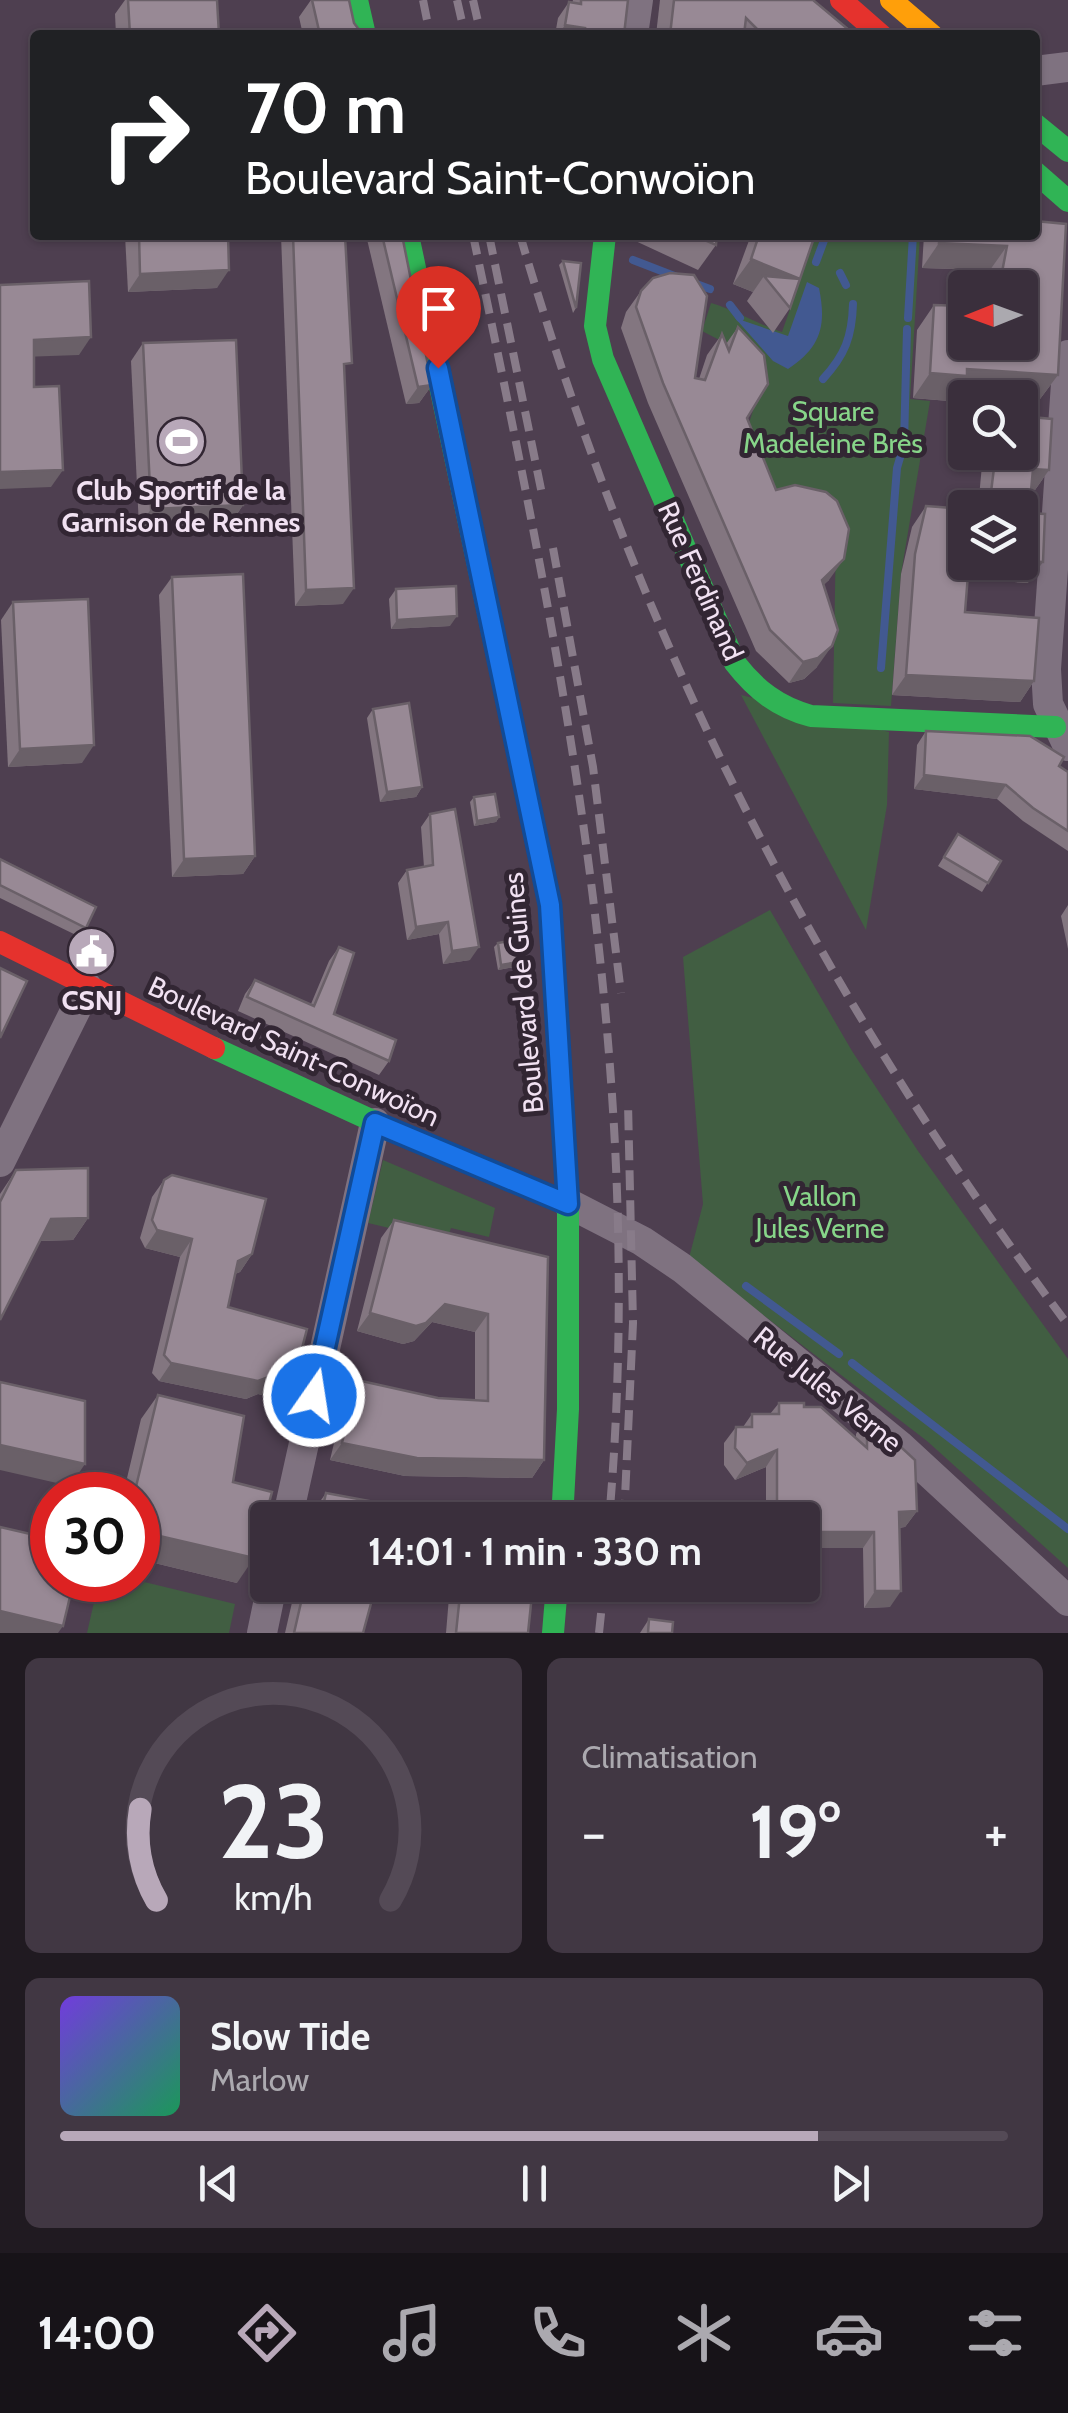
<!DOCTYPE html>
<html lang="fr">
<head>
<meta charset="utf-8">
<style>
	:root { --surface:#3a2f3c; --page:#413743; --text:#f1f3f6; --muted:#aba9af; --line:#544a56; --accent:#b8a8b9 }
	body { margin:0; font-family:Cabin,sans-serif; background:var(--page); color:var(--text); height:100vh; display:flex; flex-direction:column; font-size:38px; white-space:nowrap }
	* { box-sizing:border-box; margin:0 }
	p { font-size:32px; color:var(--muted) }
	.icon { flex:none; width:55px; height:55px; fill:none; stroke:currentColor; stroke-width:2; stroke-linecap:round; stroke-linejoin:round }
	.map { position:relative; height:1633px; overflow:hidden }
	.side { display:flex; flex-direction:column; gap:25px; padding:25px; background:#201a21; flex:1 }
	.side>* { flex:none }
	.top-card { position:absolute; left:30px; top:30px; width:1010px; height:210px; border-radius:10px; box-shadow:0 2px 8px #0004,0 0 0 2px var(--line); background:#202124; color:#fff; overflow:hidden }
	.needle { width:65px; rotate:269deg }
	.tools { position:absolute; left:948px; top:270px; display:grid; gap:20px }
	.tools a { display:grid; place-items:center; width:90px; height:90px; border-radius:10px; background:var(--surface); box-shadow:0 2px 8px #0004,0 0 0 2px var(--line); font-size:50px }
	.speed { position:absolute; left:30px; top:1472px; display:flex; gap:20px; font-size:50px; font-weight:700; text-align:center }
	.speed>* { display:grid; place-content:center; width:130px; height:130px; border-radius:50%; background:var(--surface); box-shadow:0 2px 8px #0004,0 0 0 2px var(--line); line-height:1 }
	.speed .limit { border:15px solid #d22; background:#fff; color:#111 }
	.pin { position:absolute; display:grid; place-items:center; width:85px; height:85px; color:#fff; margin:-102px -42px; border-radius:50% 50% 50% 0; rotate:-45deg; box-shadow:0 0 10px #0007 }
	.pin .icon { rotate:45deg }
	.me { position:absolute; width:110px; margin:-55px; rotate:13deg; stroke-linejoin:round; filter:drop-shadow(0 0 8px #0008) }
	.turn { display:flex; align-items:center; gap:35px; height:210px; padding:0 50px; font-size:45px }
	.turn .icon { width:130px; height:130px; stroke-width:2.5 }
	.turn b { display:block; font-size:70px; line-height:85px }
	.big { font-size:75px; font-weight:700; line-height:1.1 }
	.side .widget { flex:1; display:flex; flex-direction:column; justify-content:center; gap:15px; min-width:0; padding:0 35px; border-radius:15px; background:var(--page) }
	.side .dial { align-items:center; gap:0 }
	.dial svg { height:260px; overflow:visible; fill:none; stroke:var(--line); stroke-width:7; stroke-linecap:round; text-anchor:middle }
	.dial text { fill:var(--text); stroke:none }
	.song { display:flex; align-items:center; gap:30px }
	.cover { width:120px; height:120px; border-radius:15px; background:linear-gradient(135deg,hsl(260 70% 55%),hsl(150 70% 35%)) }
	.played { height:10px; border-radius:5px; background:linear-gradient(90deg,var(--accent) 80%,var(--line) 80%) }
	.keys { display:flex; justify-content:space-around; direction:ltr }
	.heat { display:flex; justify-content:space-between; align-items:center; font-size:55px; direction:ltr }
	.side .tiles { flex:1; display:grid; gap:25px; grid-template-columns:1fr 1fr }
	.widget:last-child { grid-column:span 2 }
	.trip { position:absolute; left:250px; top:1502px; width:570px; height:100px; border-radius:10px; background:var(--surface); box-shadow:0 2px 8px #0004,0 0 0 2px var(--line); font-weight:700; line-height:100px; text-align:center }
	.menu { display:flex; height:160px; justify-content:space-around; align-items:center; background:#171318; color:var(--muted) }
	.menu .icon { width:70px; height:70px }
	.menu .selected { color:var(--accent) }
	.menu b { font-size:45px; color:var(--text) }
	.map>svg:first-child { display:block }
	.green { fill:#415e42 }
	.water { fill:#425991 }
	.lines { fill:none; stroke-linecap:round; stroke-linejoin:round }
	.stream { stroke:#425991; stroke-width:8 }
	.street { stroke:#7f7280; stroke-width:30 }
	.fast { stroke:#30b455; stroke-width:22 }
	.slow { stroke:#ff9f0a; stroke-width:22 }
	.jam { stroke:#e5322d; stroke-width:22 }
	.rail { stroke:#887b89; stroke-width:8; stroke-dasharray:20 10; stroke-linecap:butt }
	.wall { fill:#837680 }
	.shaded-wall { fill:#6a6068 }
	.building { fill:#988995; stroke:#6a6068; stroke-width:2.5 }
	.route-casing { stroke:#114b97; stroke-width:25 }
	.route { stroke:#1a73e8; stroke-width:18 }
	.labels { text-anchor:middle; dominant-baseline:central; stroke-width:10; stroke-linejoin:round; paint-order:stroke }
	.park-label { font-size:28px; fill:#87d589; stroke:#322633 }
	.poi-label { font-size:28px; font-weight:bold; fill:#f1e1f2; stroke:#322633 }
	.street-label { font-size:28px; fill:#f1e1f2; stroke:#322633 }
</style>
</head>
<body>
<div class="map">
<svg width="1068" height="1633" viewBox="0 0 1068 1633">
	<rect width="100%" height="100%" fill="#4e3f50"/>
	<!-- green -->
	<g class="green">
		<path d="M816,235H920L910,399L930,401L901,574L891,706L833,703L836,535L763,506L748,426L758,395L727,344L702,331L711,303C738,311 757,324 782,332Z"/>
		<polygon points="741,695 889,732 887,805 866,930"/>
		<polygon points="770,910 852,1051 918,1151 1068,1359 1068,1568 927,1441 689,1258 703,1204 683,957"/>
		<polygon points="383,1160 495,1208 489,1237 451,1228 449,1234 410,1233 368,1223"/>
		<polygon points="99,1580 136,1580 235,1604 229,1633 87,1633"/>
	</g>
	<!-- water -->
	<path class="water" d="M807,282L819,288C827,327 820,348 788,369L773,361L735,318L788,336Z"/>
	<g class="lines">
		<!-- stream -->
		<g class="stream">
			<polyline points="633,260 677,277"/>
			<polyline points="816,262 826,235"/>
			<polyline points="840,273 846,285"/>
			<polyline points="691,282 710,289"/>
			<polyline points="730,305 740,318"/>
			<polyline points="908,318 913,235"/>
			<path d="M823,379C845,355 852,337 853,304"/>
			<polyline points="881,668 897,468 904,444 907,329"/>
			<polyline points="746,1286 839,1354"/>
			<polyline points="852,1363 1068,1529"/>
		</g>
		<!-- street -->
		<g class="street">
			<polyline points="633,35 638,0"/>
			<polyline points="1035,71 1068,67"/>
			<polyline points="1068,355 1046,669 1048,704 1068,746"/>
			<polyline points="0,1162 87,987"/>
			<polyline points="568,1203 642,1241 682,1268 899,1445 1068,1601"/>
			<polyline points="287,1520 375,1123"/>
			<polyline points="262,1633 272,1585"/>
		</g>
		<!-- fast -->
		<g class="fast">
			<polyline points="357,0 365,35"/>
			<polyline points="1035,124 1068,151"/>
			<polyline points="1035,172 1068,201"/>
			<polyline points="408,235 550,905 568,1203 568,1409 562,1520"/>
			<path d="M605,235L595,326L603,359L735,663C756,690 778,707 811,716L1055,727"/>
			<polyline points="214,1048 423,1144 568,1203"/>
			<polyline points="553,1633 557,1585"/>
		</g>
		<!-- slow -->
		<polyline class="slow" points="891,0 932,35"/>
		<!-- jam -->
		<g class="jam">
			<polyline points="841,0 881,35"/>
			<polyline points="0,942 214,1048"/>
		</g>
		<!-- rail -->
		<g class="rail">
			<polyline points="423,0 430,35"/>
			<polyline points="457,0 465,35"/>
			<polyline points="473,0 481,35"/>
			<path d="M473,235C564,667 648,1074 609,1520"/>
			<polyline points="489,235 542,494"/>
			<path d="M520,235C638,639 816,989 1068,1325"/>
			<polyline points="553,548 593,767 621,993"/>
			<polyline points="624,1520 633,1323 628,1103"/>
			<polyline points="599,1633 604,1585"/>
		</g>
	</g>
	<!-- wall -->
	<g class="wall">
		<polygon points="125,0 217,0 219,35 116,35 115,14"/>
		<polygon points="311,0 349,0 354,23 363,35 303,35 299,17"/>
		<polygon points="573,0 628,0 624,35 555,35 558,18 569,2 572,3"/>
		<polygon points="660,0 813,0 855,35 656,35"/>
		<polygon points="125,235 228,235 217,288 128,292"/>
		<polygon points="281,235 345,235 343,604 295,606"/>
		<polygon points="366,235 402,235 432,385 419,403 406,404"/>
		<polygon points="629,235 717,235 716,245 698,270 629,238"/>
		<polygon points="751,235 815,235 790,308 773,333 747,301 753,292 733,284"/>
		<polygon points="924,235 1035,235 1058,375 1040,399 954,394 949,401 913,398 917,330 934,305 965,342 1020,288 986,288 990,270 922,268"/>
		<polygon points="563,261 576,308 573,313 559,265"/>
		<polygon points="641,291 695,378 699,379 707,355 722,334 726,344 738,327 747,418 776,490 829,580 823,585 817,667 804,679 789,683 756,651 648,403 621,328 626,312"/>
		<polygon points="143,343 243,505 231,523 139,527 131,361"/>
		<polygon points="991,452 1020,452 1049,470 1035,490 1031,490 1029,513 1028,583 968,579 965,612 1034,681 1020,702 892,695 901,574 912,527 926,506 965,562 1020,508 978,508 982,465"/>
		<polygon points="172,577 255,856 243,874 172,877 159,595"/>
		<polygon points="396,589 450,626 391,629 389,599"/>
		<polygon points="13,602 82,763 8,767 1,620"/>
		<polygon points="373,709 422,787 416,797 380,802 367,718"/>
		<polygon points="926,731 1059,766 1068,772 1068,851 1023,821 997,799 914,789 917,745"/>
		<polygon points="474,797 499,817 496,822 474,826 470,802"/>
		<polygon points="430,814 470,960 443,964 439,934 407,940 398,883 407,870 424,867 421,827"/>
		<polygon points="958,834 1001,861 982,892 938,866"/>
		<polygon points="0,859 86,928 80,937 0,898"/>
		<polygon points="1068,905 1068,949 1061,916"/>
		<polygon points="498,943 524,961 520,966 498,970 494,947"/>
		<polygon points="339,947 334,1014 389,1061 379,1075 238,1011 245,994 255,980 311,1004 329,961"/>
		<polygon points="16,1170 88,1218 73,1240 40,1241 0,1320 0,1194"/>
		<polygon points="164,1180 252,1254 240,1272 235,1274 228,1307 281,1400 258,1394 246,1399 159,1381 152,1373 180,1257 145,1248 140,1238 152,1197"/>
		<polygon points="394,1220 548,1257 544,1460 532,1478 405,1476 330,1460 345,1397 357,1380 438,1398 475,1401 475,1332 432,1322 414,1341 403,1344 357,1331 381,1238"/>
		<polygon points="158,1395 233,1482 237,1583 138,1559 138,1495 123,1495 141,1419"/>
		<polygon points="779,1403 804,1407 856,1438 856,1434 867,1418 885,1447 917,1511 905,1527 899,1528 890,1607 864,1608 863,1548 802,1548 802,1520 766,1520 766,1467 735,1480 724,1465 724,1443 736,1427 743,1427 752,1414 770,1414"/>
		<polygon points="326,1493 393,1520 312,1520 314,1510"/>
		<polygon points="296,1585 376,1585 363,1633 285,1633"/>
		<polygon points="450,1585 533,1585 528,1633 446,1633"/>
		<polygon points="649,1619 672,1633 640,1633"/>
	</g>
	<!-- shaded-wall -->
	<g class="shaded-wall">
		<polygon points="565,25 585,28 580,35 558,35"/>
		<polygon points="939,243 1007,246 990,270 922,268"/>
		<polygon points="751,259 800,279 764,276 753,292 733,284"/>
		<polygon points="229,270 217,288 128,292 140,274"/>
		<polygon points="91,337 79,355 22,357 34,340"/>
		<polygon points="967,369 1058,375 1040,399 954,394 949,401 913,398 930,373"/>
		<polygon points="432,385 419,403 406,404 418,387"/>
		<polygon points="1033,469 1049,470 1035,490 1019,489"/>
		<polygon points="63,470 51,487 0,489 0,472"/>
		<polygon points="243,505 231,523 139,527 151,509"/>
		<polygon points="844,559 829,580 807,601 822,580"/>
		<polygon points="1020,561 1043,562 1028,583 955,578 966,562 1020,562"/>
		<polygon points="354,588 343,604 295,606 306,590"/>
		<polygon points="457,616 450,626 391,629 397,620"/>
		<polygon points="832,646 817,667 804,679 789,683 803,662"/>
		<polygon points="906,675 1034,681 1020,702 892,695"/>
		<polygon points="94,745 82,763 8,767 20,749"/>
		<polygon points="924,775 1006,785 997,799 914,789"/>
		<polygon points="422,787 416,797 380,802 387,792"/>
		<polygon points="499,817 496,822 474,826 477,821"/>
		<polygon points="255,856 243,874 172,877 184,859"/>
		<polygon points="448,922 439,934 407,940 416,927"/>
		<polygon points="479,947 470,960 443,964 452,951"/>
		<polygon points="524,961 520,966 498,970 501,965"/>
		<polygon points="88,1218 73,1240 36,1241 51,1219"/>
		<polygon points="157,1230 192,1239 180,1257 145,1248"/>
		<polygon points="252,1254 240,1272 226,1278 238,1261"/>
		<polygon points="445,1304 488,1314 475,1332 432,1322 414,1341 403,1344 357,1331 370,1313"/>
		<polygon points="171,1363 271,1376 293,1383 281,1400 258,1394 246,1399 159,1381"/>
		<polygon points="342,1443 544,1460 532,1478 405,1476 330,1460"/>
		<polygon points="0,1445 85,1464 70,1486 0,1470"/>
		<polygon points="777,1450 766,1467 735,1480 747,1463"/>
		<polygon points="917,1511 905,1527 887,1528 899,1512"/>
		<polygon points="138,1531 254,1558 237,1583 138,1559"/>
		<polygon points="802,1532 874,1532 863,1548 802,1548"/>
		<polygon points="875,1591 901,1591 890,1607 864,1608"/>
		<polygon points="0,1611 63,1626 58,1633 0,1633"/>
	</g>
	<!-- building -->
	<g class="building">
		<polygon points="128,0 217,0 219,35 130,35"/>
		<polygon points="312,0 349,0 354,23 363,35 320,35"/>
		<polygon points="581,0 628,0 624,35 584,35 585,28 565,25 569,2 581,4"/>
		<polygon points="674,0 813,0 855,35 763,35 746,18 744,35 670,35"/>
		<polygon points="1035,221 1066,224 1058,375 967,369 967,376 930,373 934,305 965,306 965,342 1020,342 1020,288 999,288 1007,246 939,243 940,235 1035,235"/>
		<polygon points="139,235 228,235 229,270 140,274"/>
		<polygon points="293,235 345,235 352,363 344,364 354,588 306,590"/>
		<polygon points="382,235 402,235 432,385 418,387"/>
		<polygon points="693,235 717,235 716,245"/>
		<polygon points="759,235 815,235 790,308 764,276 800,279 751,259"/>
		<polygon points="563,261 581,263 576,308"/>
		<polygon points="670,273 694,275 707,296 695,378 705,380 722,334 729,351 738,327 764,355 768,384 747,418 776,490 795,485 826,492 837,501 849,529 844,559 822,580 838,630 832,646 818,658 803,662 770,630 663,383 636,307 641,291 653,278"/>
		<polygon points="89,281 91,337 34,340 34,387 59,386 63,470 0,472 0,285"/>
		<polygon points="236,340 243,505 151,509 143,343"/>
		<polygon points="1020,416 1052,419 1049,470 1033,469 1029,513 1045,514 1043,562 1020,561 1020,508 989,508 996,452 1020,452"/>
		<polygon points="926,506 965,509 965,562 969,562 965,612 1039,618 1034,681 906,675 915,554"/>
		<polygon points="243,574 255,856 184,859 172,577"/>
		<polygon points="456,586 457,616 397,620 396,589"/>
		<polygon points="88,599 94,745 20,749 13,602"/>
		<polygon points="409,703 422,787 387,792 373,709"/>
		<polygon points="926,731 1030,736 1064,757 1059,766 1068,772 1068,831 1033,808 1006,785 924,775"/>
		<polygon points="495,794 499,817 477,821 474,797"/>
		<polygon points="455,809 479,947 452,951 448,922 416,927 407,870 433,865 430,814"/>
		<polygon points="958,834 1001,861 988,883 944,857"/>
		<polygon points="0,859 96,907 86,928 0,885"/>
		<polygon points="520,939 524,961 501,965 498,943"/>
		<polygon points="339,947 354,953 334,1014 396,1040 389,1061 247,997 255,980 314,1006"/>
		<polygon points="0,968 27,981 0,1038"/>
		<polygon points="88,1168 88,1218 51,1219 0,1320 0,1202 16,1170"/>
		<polygon points="172,1175 266,1199 252,1254 238,1261 228,1307 307,1329 293,1383 271,1376 258,1381 171,1363 164,1355 192,1239 157,1230 152,1220 164,1180"/>
		<polygon points="394,1220 548,1257 544,1460 417,1458 342,1443 357,1380 438,1398 488,1401 488,1314 445,1304 426,1323 416,1326 370,1313"/>
		<polygon points="0,1382 85,1401 85,1464 0,1445"/>
		<polygon points="158,1395 244,1416 233,1482 272,1492 254,1558 138,1531 138,1495 134,1495"/>
		<polygon points="779,1403 804,1403 804,1407 821,1407 867,1448 867,1418 878,1426 885,1447 901,1447 915,1460 917,1511 899,1512 901,1591 875,1591 874,1532 802,1532 802,1520 777,1520 777,1450 747,1463 735,1448 736,1427 752,1427 752,1414 779,1414"/>
		<polygon points="326,1493 396,1506 393,1520 320,1520"/>
		<polygon points="468,1514 540,1519 540,1520 467,1520"/>
		<polygon points="0,1527 52,1539 52,1580 74,1580 63,1626 0,1611"/>
		<polygon points="305,1585 376,1585 363,1633 294,1633"/>
		<polygon points="461,1585 533,1585 528,1633 456,1633"/>
		<polygon points="649,1619 673,1622 672,1633 648,1633"/>
	</g>
	<g class="lines">
		<defs>
			<polyline id="route" points="314,1396 375,1123 568,1204 550,905 438,368"/>
		</defs>
		<!-- route casing -->
		<use href="#route" class="route-casing"/>
		<!-- route -->
		<use href="#route" class="route"/>
	</g>
	<!-- icons -->
	<defs>
		<symbol id="stadium-disc" viewBox="-11 -11 22 22"><circle r="9.5" fill="#b8a8b9" stroke="#322633"/><path d="M0-5a6.5 5 0 1 0 0 10a6.5 5 0 1 0 0-10ZM-3.5-1.8h7v3.6h-7Z" fill="#fff"/></symbol>
		<symbol id="civic-disc" viewBox="-11 -11 22 22"><circle r="9.5" fill="#b8a8b9" stroke="#322633"/><path d="M-.6-6.5H3V-4.5H.6V-3L4-1V1h2V6H-6V1h2V-1L-.6-3ZM-1.2 2.5V6h2.4V2.5Z" fill="#fff"/></symbol>
	</defs>
	<g fill-rule="evenodd">
		<use href="#stadium-disc" x="154" y="414" width="55" height="55"/>
		<use href="#civic-disc" x="64" y="924" width="55" height="55"/>
	</g>
	<g class="labels">
		<!-- park labels -->
		<g class="park-label">
			<text x="833" y="411">Square<tspan x="833" dy="32">Madeleine Brès</tspan></text>
			<text x="820" y="1196">Vallon<tspan x="820" dy="32">Jules Verne</tspan></text>
		</g>
		<!-- poi labels -->
		<g class="poi-label">
			<text x="181" y="490">Club Sportif de la<tspan x="181" dy="32">Garnison de Rennes</tspan></text>
			<text x="92" y="1000">CSNJ</text>
		</g>
		<!-- street labels -->
		<g class="street-label">
			<text transform="translate(701 581) rotate(66)">Rue Ferdinand</text>
			<text transform="translate(523 993) rotate(-95)">Boulevard de Guines</text>
			<text transform="translate(294 1051) rotate(25)">Boulevard Saint-Conwoïon</text>
			<text transform="translate(828 1389) rotate(39)">Rue Jules Verne</text>
		</g>
	</g>
</svg>
<div class="tools">
<a><svg class="needle" viewBox="-14 -14 28 28"><path d="M0-13l5 13h-10z" fill="#e53935"/><path d="M0 13l5-13h-10z" fill="#aba9af"/></svg></a>
<a><svg class="icon" aria-label="search" viewBox="0 0 24 24"><circle cx="10" cy="10" r="6"/><path d="M15 15l6 6"/></svg></a>
<a><svg class="icon" aria-label="layers" viewBox="0 0 24 24"><path d="M12 4l9 5-9 5-9-5zM3 14l9 5 9-5"/></svg></a>
</div>
<div class="speed"><div class="limit">30</div></div>
<div class="pin" style="left:438px;top:368px;background:#d93025"><svg class="icon" aria-label="arrive" viewBox="0 0 24 24"><path d="M6 21V4h12l-3 4 3 4H6"/></svg></div>
<svg class="me" style="left:314px;top:1396px" viewBox="-20 -20 40 40"><circle r="17" fill="#1a73e8" stroke="#fff" stroke-width="3"/><path d="M0-11L8 9 0 5-8 9z" fill="#fff"/></svg>
<div class="trip">14:01 · 1 min · 330 m</div>
<div class="top-card">
<div class="turn"><svg class="icon" aria-label="right" viewBox="0 0 24 24"><path d="M7 20v-9h11M14 6l5 5-5 5"/></svg><div><b>70 m</b>Boulevard Saint-Conwoïon</div></div>
</div>
</div>
<section class="side">
<div class="tiles">
<div class="widget dial"><svg viewBox="0 0 100 80">
<path d="M14 69A42 42 0 1 1 86 69"/>
<path d="M14 69A42 42 0 0 1 9 41" stroke="#b8a8b9"/>
<text x="50" y="56" font-size="32" font-weight="700">23</text>
<text x="50" y="72" font-size="11">km/h</text>
</svg></div>
<div class="widget"><p>Climatisation</p>
<div class="heat"><a>−</a><b class="big">19°</b><a>+</a></div>
</div>
<div class="widget">
<div class="song"><i class="cover"></i><div><b>Slow Tide</b><p>Marlow</p></div></div>
<div class="played"></div>
<div class="keys"><svg class="icon" aria-label="previous" viewBox="0 0 24 24"><path d="M18 5L8 12l10 7zM5 5v14"/></svg><svg class="icon" aria-label="pause" viewBox="0 0 24 24"><path d="M8 5v14M16 5v14"/></svg><svg class="icon" aria-label="next" viewBox="0 0 24 24"><path d="M6 5l10 7-10 7zM19 5v14"/></svg></div>
</div>
</div>
</section>
<nav class="menu">
<b>14:00</b>
<svg class="icon selected" aria-label="directions" viewBox="0 0 24 24"><path d="M12 3l9 9-9 9-9-9zM9 14v-3h6M13 9l2 2-2 2"/></svg>
<svg class="icon" aria-label="music" viewBox="0 0 24 24"><path d="M9 18V5l10-2v13"/><circle cx="6" cy="18" r="3"/><circle cx="16" cy="16" r="3"/></svg>
<svg class="icon" aria-label="phone" viewBox="0 0 24 24"><path d="M5 4h4l2 5-3 2q2 4 5 5l2-3 5 2v4C11 20 4 13 5 4z"/></svg>
<svg class="icon" aria-label="climate" viewBox="0 0 24 24"><path d="M12 3v18M4 7l16 10M4 17L20 7"/></svg>
<svg class="icon" aria-label="car" viewBox="0 0 24 24"><path d="M5 17H2v-5l4-1 3-4h7l3 4 3 1v5h-3M9 17h6M6 11h13"/><circle cx="7" cy="17" r="2"/><circle cx="17" cy="17" r="2"/></svg>
<svg class="icon" aria-label="filters" viewBox="0 0 24 24"><path d="M4 7h16M4 17h16"/><circle cx="9" cy="7" r="2"/><circle cx="15" cy="17" r="2"/></svg>
</nav>
</body>
</html>
